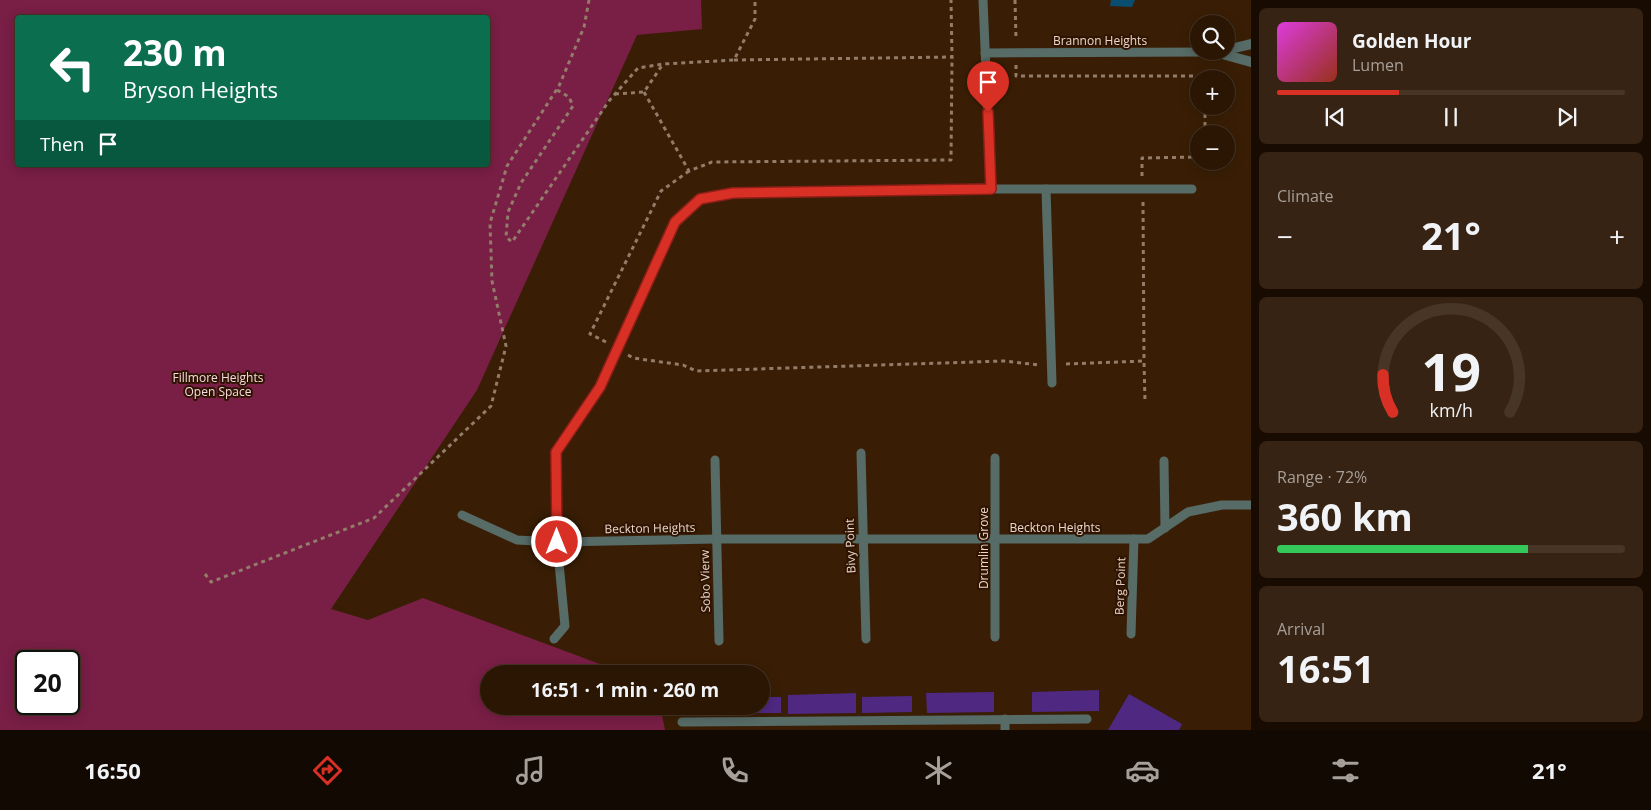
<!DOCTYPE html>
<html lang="en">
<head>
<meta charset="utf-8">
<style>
	:root { --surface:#2b1604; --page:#372313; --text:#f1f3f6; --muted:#a69f9a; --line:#473526; --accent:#d93025 }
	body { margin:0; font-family:"Open Sans",sans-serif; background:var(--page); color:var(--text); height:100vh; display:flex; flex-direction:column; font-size:19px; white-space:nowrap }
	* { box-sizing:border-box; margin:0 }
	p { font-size:16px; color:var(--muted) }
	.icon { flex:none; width:28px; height:28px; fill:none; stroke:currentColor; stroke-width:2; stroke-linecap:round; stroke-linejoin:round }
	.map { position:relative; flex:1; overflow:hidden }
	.details { display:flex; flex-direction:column; gap:8px; padding:8px; background:#180c02; width:400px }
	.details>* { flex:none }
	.top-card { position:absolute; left:15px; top:15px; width:475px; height:152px; border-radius:5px; box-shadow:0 2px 12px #0003,0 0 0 1px var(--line); background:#0b6e4f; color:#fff; overflow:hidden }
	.fabs { position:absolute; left:1190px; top:15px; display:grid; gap:10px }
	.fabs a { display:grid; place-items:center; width:45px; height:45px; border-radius:50%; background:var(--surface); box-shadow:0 2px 12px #0003,0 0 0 1px var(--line); font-size:25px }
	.speed { position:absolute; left:15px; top:650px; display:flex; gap:10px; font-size:25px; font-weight:700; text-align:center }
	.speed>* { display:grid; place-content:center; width:65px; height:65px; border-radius:50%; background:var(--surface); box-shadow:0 2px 12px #0003,0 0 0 1px var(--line); line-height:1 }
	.speed .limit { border:2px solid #111; border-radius:8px; background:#fff; color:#111 }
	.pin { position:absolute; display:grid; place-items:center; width:42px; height:42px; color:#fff; margin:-51px -21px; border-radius:50% 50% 50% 0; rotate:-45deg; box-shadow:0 0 5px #0007 }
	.pin .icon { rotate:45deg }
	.me { position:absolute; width:55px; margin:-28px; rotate:0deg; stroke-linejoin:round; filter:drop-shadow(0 0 4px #0008) }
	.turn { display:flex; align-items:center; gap:18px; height:105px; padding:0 25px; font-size:22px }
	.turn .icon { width:65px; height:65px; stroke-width:2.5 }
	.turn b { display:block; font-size:35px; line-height:42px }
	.then { display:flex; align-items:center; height:48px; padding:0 25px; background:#0003; gap:10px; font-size:19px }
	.big { font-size:38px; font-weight:700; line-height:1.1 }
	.details .widget { flex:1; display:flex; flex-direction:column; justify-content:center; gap:8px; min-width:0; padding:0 18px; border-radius:8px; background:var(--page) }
	.details .dial { align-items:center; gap:0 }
	.dial svg { height:130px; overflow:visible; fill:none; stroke:var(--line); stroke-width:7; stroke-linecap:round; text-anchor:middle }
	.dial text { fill:var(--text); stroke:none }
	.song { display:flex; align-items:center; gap:15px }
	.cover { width:60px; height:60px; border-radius:8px; background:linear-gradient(135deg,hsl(300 70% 55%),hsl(10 70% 35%)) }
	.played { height:5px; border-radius:2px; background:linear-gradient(90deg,var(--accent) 35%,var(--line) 35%) }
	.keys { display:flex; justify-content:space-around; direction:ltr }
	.heat { display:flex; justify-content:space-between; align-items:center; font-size:28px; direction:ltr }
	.charge { height:8px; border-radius:4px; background:linear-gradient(90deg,#34c759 72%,var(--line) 0) }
	.trip { position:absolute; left:480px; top:665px; width:290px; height:50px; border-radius:25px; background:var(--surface); box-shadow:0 2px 12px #0003,0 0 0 1px var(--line); font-weight:700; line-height:50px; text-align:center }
	.tabs { display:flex; height:80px; justify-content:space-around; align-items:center; background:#110902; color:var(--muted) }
	.tabs .icon { width:35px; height:35px }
	.tabs .selected { color:var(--accent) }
	.tabs b { font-size:22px; color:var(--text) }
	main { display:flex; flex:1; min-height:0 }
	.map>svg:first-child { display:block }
	.green { fill:#791e45; fill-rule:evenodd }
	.water { fill:#094d71 }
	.building { fill:#4f2882 }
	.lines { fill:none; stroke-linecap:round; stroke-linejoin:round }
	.path { stroke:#937c69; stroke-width:3; stroke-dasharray:4 4; stroke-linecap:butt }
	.lane { stroke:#576b67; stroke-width:9 }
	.street { stroke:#576b67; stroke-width:10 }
	.route-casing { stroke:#8d1f18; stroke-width:12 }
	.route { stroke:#d93025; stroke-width:9 }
	.labels { text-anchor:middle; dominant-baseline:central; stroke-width:4; stroke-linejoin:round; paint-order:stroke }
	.street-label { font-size:12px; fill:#ebd8cb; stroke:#2e1400 }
	.park-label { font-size:12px; fill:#f7d9e2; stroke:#2e1400 }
</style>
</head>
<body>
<main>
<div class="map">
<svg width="1251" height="730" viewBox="0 0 1251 730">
	<rect width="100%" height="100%" fill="#391e05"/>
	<!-- green -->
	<path class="green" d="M0,0H701L702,29L637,35L477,390L331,609L368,620L423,598L608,667L609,674H489V706H650L661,710L665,730H0ZM18,18H488V165H18ZM26,661H69V704H26Z"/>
	<!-- water -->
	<polygon class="water" points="1111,0 1135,0 1132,7 1110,6"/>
	<!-- building -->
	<g class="building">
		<polygon points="1099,690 1099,711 1032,712 1032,692"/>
		<polygon points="994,692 994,712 927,713 926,693"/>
		<polygon points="856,693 856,713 788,714 788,695"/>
		<polygon points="1129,694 1182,724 1179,730 1108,730"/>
		<polygon points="912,696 912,712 862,713 862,697"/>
		<polygon points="761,697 781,697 781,713 732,713 732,706 761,706"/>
	</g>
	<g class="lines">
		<!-- path -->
		<g class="path">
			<polyline points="1015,0 1016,39"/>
			<polyline points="734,60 952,57 951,0"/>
			<polyline points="1016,65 1016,76 1194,76 1199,80"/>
			<polyline points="557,90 569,97 573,106 521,183 508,212 506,237 512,242 609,101 638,68 663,64 734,60 755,19 755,0"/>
			<polyline points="644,92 689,171 712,162 951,160 952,57"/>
			<polyline points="615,94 644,92 663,64"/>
			<polyline points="1205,106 1205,134"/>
			<polyline points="1142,176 1142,158 1199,157"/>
			<polyline points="1143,202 1144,361"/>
			<polyline points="606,342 590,334 661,191 689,171"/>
			<polyline points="628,355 633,358 683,365 696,371 1004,361 1039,365"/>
			<polyline points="1066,364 1144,361 1145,401"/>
			<polyline points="205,574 211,582 374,518 491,406 506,346 492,281 490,223 507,166 559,86 584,27 589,0"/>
		</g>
		<!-- lane -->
		<g class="lane">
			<polyline points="983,0 991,189"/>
			<polyline points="985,53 1215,52"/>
			<polyline points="1046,189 1052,383"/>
			<polyline points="1192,189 991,189 733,193 700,199 675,222 600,387 556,452 557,542 716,539 1148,539 1188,512 1222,505 1251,505"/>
			<polyline points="861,453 866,639"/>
			<polyline points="995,458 995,637"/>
			<polyline points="715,460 719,641"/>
			<polyline points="1164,461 1165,528"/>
			<polyline points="462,515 517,540 557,542 565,626 554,639"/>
			<polyline points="1131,634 1134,539"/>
			<polyline points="1005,719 1005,730"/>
			<polyline points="682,722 1087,719"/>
		</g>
		<!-- street -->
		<g class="street">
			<polyline points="1226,50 1251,44"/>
			<polyline points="1215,52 1251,62"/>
		</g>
	</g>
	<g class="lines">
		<defs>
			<polyline id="route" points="557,542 556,452 600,387 675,222 700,199 733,193 991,189 988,112"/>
		</defs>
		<!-- route casing -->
		<use href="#route" class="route-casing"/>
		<!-- route -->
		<use href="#route" class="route"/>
	</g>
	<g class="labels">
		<!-- street labels -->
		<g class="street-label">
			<text x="1100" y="40">Brannon Heights</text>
			<text x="1055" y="527">Beckton Heights</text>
			<text transform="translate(650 528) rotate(-1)">Beckton Heights</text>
			<text transform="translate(850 546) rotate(-92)">Bivy Point</text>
			<text transform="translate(983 548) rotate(-90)">Drumlin Grove</text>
			<text transform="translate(705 581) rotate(-91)">Sobo Vierw</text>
			<text transform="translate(1120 586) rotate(-88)">Berg Point</text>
		</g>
		<!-- park labels -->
		<g class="park-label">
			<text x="218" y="377">Fillmore Heights<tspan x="218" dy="14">Open Space</tspan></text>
		</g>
	</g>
</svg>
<div class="fabs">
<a><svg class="icon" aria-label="search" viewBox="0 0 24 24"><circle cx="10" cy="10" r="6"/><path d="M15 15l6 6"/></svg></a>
<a>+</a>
<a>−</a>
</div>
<div class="speed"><div class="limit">20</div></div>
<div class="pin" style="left:988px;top:112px;background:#d93025"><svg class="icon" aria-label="arrive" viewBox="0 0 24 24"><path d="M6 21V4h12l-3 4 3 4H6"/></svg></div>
<svg class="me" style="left:557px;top:542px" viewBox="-20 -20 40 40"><circle r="17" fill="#d93025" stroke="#fff" stroke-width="3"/><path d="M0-11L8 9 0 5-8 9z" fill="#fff"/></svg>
<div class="trip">16:51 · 1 min · 260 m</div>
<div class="top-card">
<div class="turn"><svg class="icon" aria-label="left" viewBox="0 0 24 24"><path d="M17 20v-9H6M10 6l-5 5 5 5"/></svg><div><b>230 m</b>Bryson Heights</div></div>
<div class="then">Then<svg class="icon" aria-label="arrive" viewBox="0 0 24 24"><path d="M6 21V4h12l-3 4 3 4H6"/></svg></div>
</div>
</div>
<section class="details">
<div class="widget">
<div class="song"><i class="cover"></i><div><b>Golden Hour</b><p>Lumen</p></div></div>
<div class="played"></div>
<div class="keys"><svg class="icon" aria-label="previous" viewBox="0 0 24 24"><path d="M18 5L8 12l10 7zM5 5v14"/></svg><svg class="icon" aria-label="pause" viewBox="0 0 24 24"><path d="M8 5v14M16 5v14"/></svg><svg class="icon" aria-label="next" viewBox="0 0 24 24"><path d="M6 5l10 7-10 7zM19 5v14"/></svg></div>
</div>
<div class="widget"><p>Climate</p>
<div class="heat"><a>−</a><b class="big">21°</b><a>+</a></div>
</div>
<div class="widget dial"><svg viewBox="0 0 100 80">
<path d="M14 69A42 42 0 1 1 86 69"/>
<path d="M14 69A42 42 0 0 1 8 46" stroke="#d93025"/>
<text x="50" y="56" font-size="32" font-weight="700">19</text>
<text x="50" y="72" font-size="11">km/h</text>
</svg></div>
<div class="widget"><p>Range · 72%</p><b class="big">360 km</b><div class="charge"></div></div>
<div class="widget"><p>Arrival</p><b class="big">16:51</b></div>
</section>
</main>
<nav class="tabs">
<b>16:50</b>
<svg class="icon selected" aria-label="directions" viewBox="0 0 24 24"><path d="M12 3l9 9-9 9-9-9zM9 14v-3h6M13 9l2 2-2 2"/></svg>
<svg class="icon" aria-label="music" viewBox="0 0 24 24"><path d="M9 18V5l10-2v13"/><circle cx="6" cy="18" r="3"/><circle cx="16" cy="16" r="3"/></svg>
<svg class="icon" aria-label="phone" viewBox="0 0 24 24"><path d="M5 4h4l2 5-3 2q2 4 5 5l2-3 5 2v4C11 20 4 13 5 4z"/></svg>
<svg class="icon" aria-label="climate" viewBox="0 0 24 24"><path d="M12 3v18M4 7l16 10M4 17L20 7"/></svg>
<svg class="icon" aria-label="car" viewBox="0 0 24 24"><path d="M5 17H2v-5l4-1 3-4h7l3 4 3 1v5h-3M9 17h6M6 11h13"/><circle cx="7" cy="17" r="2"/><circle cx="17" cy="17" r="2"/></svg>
<svg class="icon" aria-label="filters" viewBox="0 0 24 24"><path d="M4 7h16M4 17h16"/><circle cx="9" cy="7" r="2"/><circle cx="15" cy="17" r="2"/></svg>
<b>21°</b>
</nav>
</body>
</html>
